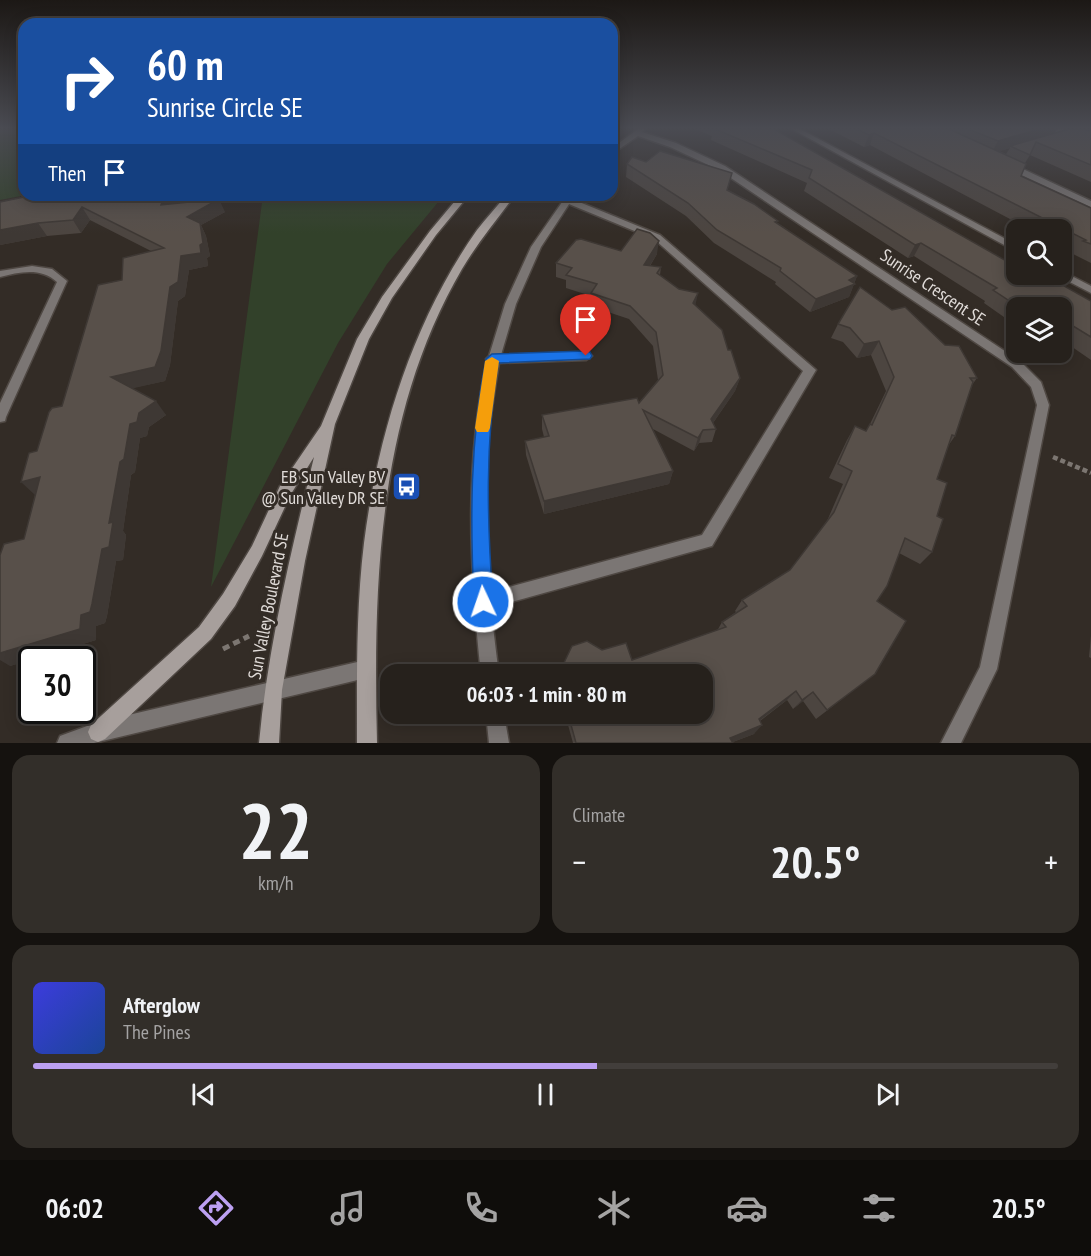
<!DOCTYPE html>
<html lang="en">
<head>
<meta charset="utf-8">
<style>
	:root { --surface:#26211c; --page:#322e29; --text:#f1f3f6; --muted:#a4a3a3; --line:#423e3b; --accent:#bca0f2 }
	body { margin:0; font-family:"PT Sans Narrow",sans-serif; background:var(--page); color:var(--text); height:100vh; display:flex; flex-direction:column; font-size:22px; white-space:nowrap }
	* { box-sizing:border-box; margin:0 }
	p { font-size:20px; color:var(--muted) }
	.icon { flex:none; width:33px; height:33px; fill:none; stroke:currentColor; stroke-width:2; stroke-linecap:round; stroke-linejoin:round }
	.map { position:relative; height:743px; overflow:hidden }
	.drawer { display:flex; flex-direction:column; gap:12px; padding:12px; background:#15120f; flex:1 }
	.drawer>* { flex:none }
	.banner { position:absolute; left:18px; top:18px; width:600px; height:183px; border-radius:18px; box-shadow:0 3px 15px #0003,0 0 0 2px var(--line); background:#1a4fa0; color:#fff; overflow:hidden }
	.controls { position:absolute; left:1006px; top:219px; display:grid; gap:12px }
	.controls a { display:grid; place-items:center; width:66px; height:66px; border-radius:12px; background:var(--surface); box-shadow:0 3px 15px #0003,0 0 0 2px var(--line); font-size:30px }
	.speed { position:absolute; left:18px; top:646px; display:flex; gap:12px; font-size:30px; font-weight:700; text-align:center }
	.speed>* { display:grid; place-content:center; width:78px; height:78px; border-radius:50%; background:var(--surface); box-shadow:0 3px 15px #0003,0 0 0 2px var(--line); line-height:1 }
	.speed .limit { border:3px solid #111; border-radius:9px; background:#fff; color:#111 }
	.pin { position:absolute; display:grid; place-items:center; width:51px; height:51px; color:#fff; margin:-62px -26px; border-radius:50% 50% 50% 0; rotate:-45deg; box-shadow:0 0 6px #0007 }
	.pin .icon { rotate:45deg }
	.me { position:absolute; width:66px; margin:-33px; rotate:357deg; stroke-linejoin:round; filter:drop-shadow(0 0 4px #0008) }
	.turn { display:flex; align-items:center; gap:21px; height:126px; padding:0 30px; font-size:27px }
	.turn .icon { width:78px; height:78px; stroke-width:2.5 }
	.turn b { display:block; font-size:42px; line-height:51px }
	.then { display:flex; align-items:center; height:57px; padding:0 30px; background:#0003; gap:12px; font-size:22px }
	.big { font-size:45px; font-weight:700; line-height:1.1 }
	.drawer .card { flex:1; display:flex; flex-direction:column; justify-content:center; gap:9px; min-width:0; padding:0 21px; border-radius:18px; background:var(--page) }
	.drawer .dial { align-items:center; gap:0 }
	.dial b { font-size:78px; line-height:1 }
	.song { display:flex; align-items:center; gap:18px }
	.cover { width:72px; height:72px; border-radius:9px; background:linear-gradient(135deg,hsl(240 70% 55%),hsl(220 70% 35%)) }
	.played { height:6px; border-radius:3px; background:linear-gradient(90deg,var(--accent) 55%,var(--line) 55%) }
	.keys { display:flex; justify-content:space-around; direction:ltr }
	.heat { display:flex; justify-content:space-between; align-items:center; font-size:33px; direction:ltr }
	.drawer .tiles { flex:1; display:grid; gap:12px; grid-template-columns:1fr 1fr }
	.card:last-child { grid-column:span 2 }
	.trip { position:absolute; left:380px; top:664px; width:333px; height:60px; border-radius:18px; background:var(--surface); box-shadow:0 3px 15px #0003,0 0 0 2px var(--line); font-weight:700; line-height:60px; text-align:center }
	.tab-bar { display:flex; height:96px; justify-content:space-around; align-items:center; background:#0f0d0b; color:var(--muted) }
	.tab-bar .icon { width:42px; height:42px }
	.tab-bar .selected { color:var(--accent) }
	.tab-bar b { font-size:27px; color:var(--text) }
	.map>svg:first-child { display:block }
	.green { fill:#32412a }
	.lines { fill:none; stroke-linecap:round; stroke-linejoin:round }
	.service-casing { stroke:#4f4843; stroke-width:3 }
	.minor-casing { stroke:#4f4843; stroke-width:3 }
	.secondary-casing { stroke:#4f4843; stroke-width:3 }
	.path-far1 { stroke:#7c7671; stroke-width:4.5; stroke-dasharray:5 3; stroke-linecap:butt }
	.path { stroke:#7c7671; stroke-width:5; stroke-dasharray:7 4.5; stroke-linecap:butt }
	.service { fill:#7b7674; fill-rule:evenodd }
	.minor { fill:#7b7674; fill-rule:evenodd }
	.secondary { fill:#a79f9c; fill-rule:evenodd }
	.wall { fill:#4c4540; fill-rule:evenodd }
	.shaded-wall { fill:#3e3834 }
	.building { fill:#58504a; stroke:#3e3834; stroke-width:1.5 }
	.route { fill:#1a73e8; stroke:#114b97; stroke-width:1.5 }
	.slow { fill:#f59e0b }
	.labels { text-anchor:middle; dominant-baseline:central; stroke-width:6; stroke-linejoin:round; paint-order:stroke }
	.street-label { font-size:18px; fill:#e1dcd9; stroke:#332c26 }
	.poi-label { font-size:18px; fill:#e1dcd9; stroke:#332c26; text-anchor:end }
</style>
</head>
<body>
<div class="map">
<svg width="1091" height="743" viewBox="0 0 1091 743">
	<rect width="100%" height="100%" fill="#332c26"/>
	<!-- green -->
	<g class="green">
		<polygon points="0,129 24,129 24,195 26,195 0,200"/>
		<polygon points="263,195 444,195 387,264 338,343 211,587"/>
	</g>
	<g class="lines">
		<defs>
			<g id="service">
				<polygon points="792,129 800,129 1017,245 1017,252"/>
				<polygon points="1054,129 1062,129 1091,139 1091,144 1054,131"/>
				<polygon points="567,197 660,235 816,370 712,546 483,610 477,608 475,602 477,596 483,594 702,535 803,371 654,239 564,202 563,200"/>
				<polygon points="1062,271 1091,286 1091,293 1058,276 1057,274 1062,274"/>
			</g>
			<g id="minor">
				<polygon points="638,129 645,129 642,132 676,143 725,166 1020,361 1041,382 1049,405 997,669 961,743 941,743 980,667 1037,405 1031,387 1012,367 719,170 670,147 638,136 612,154 612,148"/>
				<polygon points="1006,164 1012,164 1091,201 1091,207 1006,168"/>
				<path d="M567,195H575L541,247L516,304L501,355L586,352L592,356L586,360L499,363C492,404 486,445 485,487C484,550 491,613 499,675H481C470,570 464,465 487,361L486,359L489,356L505,304L531,247Z"/>
				<path d="M32,266L52,269L67,281L6,417L5,421L0,422V403L57,282C41,267 19,272 0,277V271Z"/>
				<polygon points="366,660 372,663 375,669 372,675 366,678 94,743 57,743 60,736 98,722"/>
				<polygon points="486,714 504,714 509,743 489,743"/>
			</g>
			<g id="secondary">
				<path d="M460,195H469L436,235L392,298L369,339L335,424L305,561L282,690L279,743H259C268,646 291,552 314,457L291,494L262,556L235,606L211,639L105,739L98,742L91,739L88,732L91,725L199,627L223,594L252,546L280,486L321,426L357,339L382,297L430,231Z"/>
				<path d="M506,195H515C497,220 478,242 462,269C378,413 373,581 377,743H357C357,677 356,609 364,543C378,433 413,321 477,230C486,218 497,207 506,195Z"/>
			</g>
		</defs>
		<!-- service casing -->
		<use href="#service" class="service-casing"/>
		<!-- minor casing -->
		<use href="#minor" class="minor-casing"/>
		<!-- secondary casing -->
		<use href="#secondary" class="secondary-casing"/>
		<!-- path-far1 -->
		<polyline class="path-far1" points="1053,457 1091,473"/>
		<!-- path -->
		<polyline class="path" points="223,649 249,636"/>
		<!-- service -->
		<use href="#service" class="service"/>
		<!-- minor -->
		<use href="#minor" class="minor"/>
		<!-- secondary -->
		<use href="#secondary" class="secondary"/>
	</g>
	<!-- wall -->
	<g class="wall">
		<polygon points="695,129 774,129 1017,267 1091,301 1091,360 1062,340 1062,308 1017,308 1017,320 1011,322 984,303 985,301 914,256 908,258 804,191 807,183 711,140 712,136"/>
		<path d="M829,129H1057L1054,133L1068,129H1067H1091V182L1030,155L1025,163L1021,176L1091,208V263L1073,254L1074,252L1062,246V230H1031L870,145L864,147ZM1010,148L1006,154L999,151Z"/>
		<polygon points="627,164 728,190 857,276 849,297 810,312 775,284 776,282 714,243 686,216 626,177"/>
		<polygon points="24,197 175,198 173,204 225,212 201,225 206,236 210,256 207,258 208,266 189,270 185,296 178,301 170,365 165,381 132,388 166,415 149,427 147,436 140,438 135,472 131,475 123,531 126,535 123,560 116,561 107,616 105,623 96,626 96,640 10,666 24,539 35,495 37,451 62,406 122,280 151,251 90,220 81,233 47,236 0,245"/>
		<polygon points="621,251 657,254 650,266 661,267 660,275 695,305 728,350 740,378 735,391 713,423 716,429 712,442 699,443 694,451 653,429 673,471 669,484 544,514 526,455 525,441 544,437 542,429 542,415 639,403 658,380 653,346 629,319 590,306 591,296 566,288 566,280 556,277 556,263"/>
		<polygon points="860,287 977,378 972,385 955,436 948,446 937,479 937,516 932,552 920,564 899,553 877,601 875,674 816,719 803,701 793,709 787,700 760,721 754,734 733,742 733,743 573,743 565,714 702,714 702,675 561,675 561,669 602,650 632,660 717,631 722,622 736,612 735,611 742,600 790,570 827,521 843,484 829,478 847,440 855,426 866,431 870,424 886,391 871,355 857,358 843,342 831,338 838,324"/>
		<polygon points="1091,636 1091,658 1089,657"/>
	</g>
	<!-- shaded-wall -->
	<g class="shaded-wall">
		<polygon points="1039,129 1057,129 1054,133 1010,146 1010,148 991,154 998,141"/>
		<polygon points="874,133 870,145 864,147 869,135"/>
		<polygon points="165,195 173,195 175,198 168,218 161,205"/>
		<polygon points="219,199 225,212 201,225 206,236 210,256 207,258 208,266 189,270 185,296 178,301 170,365 165,381 121,391 111,377 170,287 181,256 200,245 187,217"/>
		<polygon points="82,207 90,220 81,233 73,220"/>
		<polygon points="38,223 47,236 0,245 0,230"/>
		<polygon points="659,241 657,254 642,278 644,265"/>
		<polygon points="921,243 914,256 908,258 915,245"/>
		<polygon points="857,276 849,297 810,312 816,299 849,280"/>
		<polygon points="698,293 695,307 693,303"/>
		<polygon points="1017,313 1017,320 1011,322"/>
		<polygon points="1070,324 1062,334 1063,327"/>
		<polygon points="879,341 871,355 857,358 864,344"/>
		<polygon points="740,378 735,391 708,430 711,419"/>
		<polygon points="156,401 166,415 149,427 147,436 140,438 135,472 131,475 123,531 126,535 123,560 116,561 107,616 105,623 96,626 96,640 10,666 0,660 0,653 81,615 102,549 109,523 120,462 130,424 139,413"/>
		<polygon points="703,430 699,443 694,451 698,438"/>
		<polygon points="673,471 669,484 544,514 544,501"/>
		<polygon points="40,477 35,495 21,482"/>
		<polygon points="796,691 787,700 751,727 759,719"/>
		<polygon points="813,692 803,701 793,709 802,700"/>
		<polygon points="762,725 754,734 730,743 730,738"/>
	</g>
	<!-- building -->
	<g class="building">
		<polygon points="715,129 774,129 1017,267 1017,274 1043,274 1091,301 1091,337 1070,324 1062,327 1062,308 1031,308 1028,306 1020,308 993,290 997,288 921,243 915,245 809,178 812,170"/>
		<polygon points="857,129 949,129 1026,164 1021,176 1091,208 1091,244 1083,241 1086,240 874,133 869,135"/>
		<polygon points="968,129 1039,129 998,141"/>
		<polygon points="1069,129 1083,129 1091,131 1091,165 1036,142 1030,155 1010,146"/>
		<polygon points="660,151 732,173 727,190 754,204 778,221 775,222 857,276 849,280 855,284 816,299 780,271 781,268 717,230 688,203 627,164 632,157 646,162"/>
		<polygon points="42,195 165,195 161,205 219,199 187,217 200,223 203,243 200,245 201,253 181,256 178,282 170,287 161,351 155,367 111,377 156,401 139,413 137,422 130,424 124,459 120,462 109,523 113,522 109,547 102,549 92,604 90,612 81,615 80,629 0,653 0,555 4,544 24,539 40,477 21,482 29,453 37,451 49,412 52,408 62,406 98,285 122,280 123,258 164,248 82,207 73,220 38,223 0,230 0,202 24,197"/>
		<polygon points="637,229 650,233 659,241 644,265 661,267 657,273 679,289 698,293 693,303 722,330 728,350 731,350 740,378 711,419 716,429 703,430 698,438 643,410 673,471 544,501 525,441 549,436 542,415 637,398 639,403 663,375 656,332 630,306 591,293 597,284 566,275 572,268 556,263 576,240 581,239 621,251"/>
		<polygon points="860,287 892,310 905,307 945,345 959,346 977,378 970,378 973,382 955,436 952,435 937,479 947,483 937,516 943,519 932,552 905,538 887,586 877,601 906,621 875,674 827,710 813,692 802,700 796,691 759,719 762,725 730,738 733,743 576,743 568,714 702,714 702,675 563,675 561,669 572,646 587,641 602,650 626,643 632,660 726,627 722,622 747,606 742,600 790,570 834,512 852,471 838,464 855,426 866,431 870,424 872,425 894,377 879,341 864,344 850,328 838,324"/>
	</g>
	<!-- sky -->
	<linearGradient id="sky" x2="0" y2="1"><stop stop-color="#1c1815"/><stop offset="0.55" stop-color="#4a4b52"/><stop offset="1" stop-color="#4a4b52" stop-opacity="0"/></linearGradient>
	<rect width="1091" height="233" fill="url(#sky)"/>
	<!-- route -->
	<path class="route" d="M586,351L590,352L592,356L590,359L498,363C485,443 487,521 493,602L490,608L483,611L477,608L474,602C470,519 470,440 486,359L492,354Z"/>
	<!-- slow -->
	<polygon class="slow" points="492,357 499,361 490,428 488,432 477,432 475,428 485,361"/>
	<!-- icons -->
	<defs>
		<symbol id="bus-square" viewBox="-11 -11 22 22"><rect x="-9" y="-9" width="18" height="18" rx="4" fill="#1a4fb4" stroke="#332c26"/><path d="M-5-6H5V4H4V6H2V4H-2V6H-4V4H-5ZM-3.5-4V0h7V-4ZM-3.5 1.2v1.5H-2V1.2ZM2 1.2v1.5H3.5V1.2Z" fill="#fff"/></symbol>
	</defs>
	<g fill-rule="evenodd">
		<use href="#bus-square" x="390" y="470" width="33" height="33"/>
	</g>
	<g class="labels">
		<!-- street labels -->
		<g class="street-label">
			<text transform="translate(933 287) rotate(34)">Sunrise Crescent SE</text>
			<text transform="translate(268 606) rotate(-79)">Sun Valley Boulevard SE</text>
		</g>
		<!-- poi labels -->
		<g class="poi-label">
			<text x="385" y="476">EB Sun Valley BV<tspan x="385" dy="21">@ Sun Valley DR SE</tspan></text>
		</g>
	</g>
</svg>
<div class="controls">
<a><svg class="icon" aria-label="search" viewBox="0 0 24 24"><circle cx="10" cy="10" r="6"/><path d="M15 15l6 6"/></svg></a>
<a><svg class="icon" aria-label="layers" viewBox="0 0 24 24"><path d="M12 4l9 5-9 5-9-5zM3 14l9 5 9-5"/></svg></a>
</div>
<div class="speed"><div class="limit">30</div></div>
<div class="pin" style="left:586px;top:356px;background:#d93025"><svg class="icon" aria-label="arrive" viewBox="0 0 24 24"><path d="M6 21V4h12l-3 4 3 4H6"/></svg></div>
<svg class="me" style="left:483px;top:602px" viewBox="-20 -20 40 40"><circle r="17" fill="#1a73e8" stroke="#fff" stroke-width="3"/><path d="M0-11L8 9 0 5-8 9z" fill="#fff"/></svg>
<div class="trip">06:03 · 1 min · 80 m</div>
<div class="banner">
<div class="turn"><svg class="icon" aria-label="right" viewBox="0 0 24 24"><path d="M7 20v-9h11M14 6l5 5-5 5"/></svg><div><b>60 m</b>Sunrise Circle SE</div></div>
<div class="then">Then<svg class="icon" aria-label="arrive" viewBox="0 0 24 24"><path d="M6 21V4h12l-3 4 3 4H6"/></svg></div>
</div>
</div>
<section class="drawer">
<div class="tiles">
<div class="card dial"><b>22</b><p>km/h</p></div>
<div class="card"><p>Climate</p>
<div class="heat"><a>−</a><b class="big">20.5°</b><a>+</a></div>
</div>
<div class="card">
<div class="song"><i class="cover"></i><div><b>Afterglow</b><p>The Pines</p></div></div>
<div class="played"></div>
<div class="keys"><svg class="icon" aria-label="previous" viewBox="0 0 24 24"><path d="M18 5L8 12l10 7zM5 5v14"/></svg><svg class="icon" aria-label="pause" viewBox="0 0 24 24"><path d="M8 5v14M16 5v14"/></svg><svg class="icon" aria-label="next" viewBox="0 0 24 24"><path d="M6 5l10 7-10 7zM19 5v14"/></svg></div>
</div>
</div>
</section>
<nav class="tab-bar">
<b>06:02</b>
<svg class="icon selected" aria-label="directions" viewBox="0 0 24 24"><path d="M12 3l9 9-9 9-9-9zM9 14v-3h6M13 9l2 2-2 2"/></svg>
<svg class="icon" aria-label="music" viewBox="0 0 24 24"><path d="M9 18V5l10-2v13"/><circle cx="6" cy="18" r="3"/><circle cx="16" cy="16" r="3"/></svg>
<svg class="icon" aria-label="phone" viewBox="0 0 24 24"><path d="M5 4h4l2 5-3 2q2 4 5 5l2-3 5 2v4C11 20 4 13 5 4z"/></svg>
<svg class="icon" aria-label="climate" viewBox="0 0 24 24"><path d="M12 3v18M4 7l16 10M4 17L20 7"/></svg>
<svg class="icon" aria-label="car" viewBox="0 0 24 24"><path d="M5 17H2v-5l4-1 3-4h7l3 4 3 1v5h-3M9 17h6M6 11h13"/><circle cx="7" cy="17" r="2"/><circle cx="17" cy="17" r="2"/></svg>
<svg class="icon" aria-label="filters" viewBox="0 0 24 24"><path d="M4 7h16M4 17h16"/><circle cx="9" cy="7" r="2"/><circle cx="15" cy="17" r="2"/></svg>
<b>20.5°</b>
</nav>
</body>
</html>
